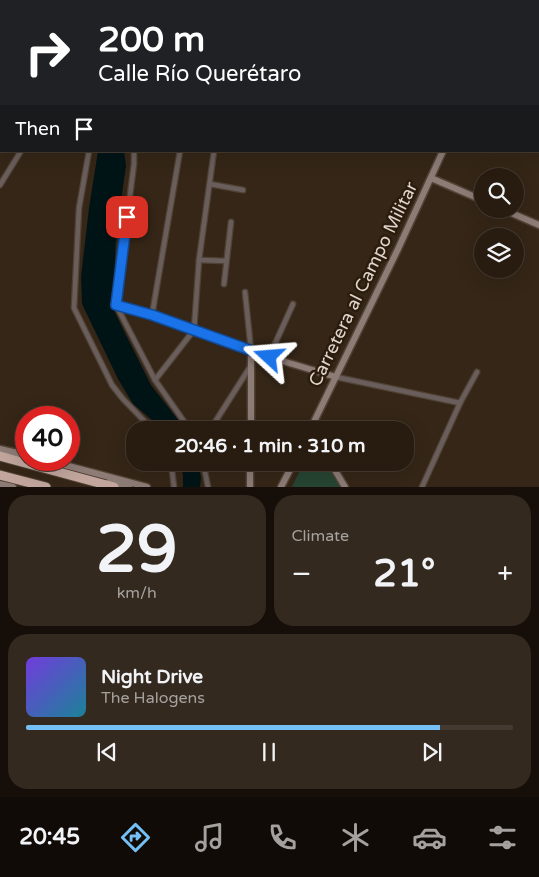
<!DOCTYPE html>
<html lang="en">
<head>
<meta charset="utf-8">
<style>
	:root { --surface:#281c11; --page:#34291f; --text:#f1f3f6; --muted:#a5a19f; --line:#443a31; --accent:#74c0f6 }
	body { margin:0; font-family:"Varela Round",sans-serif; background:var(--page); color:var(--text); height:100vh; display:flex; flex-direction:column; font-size:19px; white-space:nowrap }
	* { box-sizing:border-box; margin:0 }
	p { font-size:16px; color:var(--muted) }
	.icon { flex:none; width:28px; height:28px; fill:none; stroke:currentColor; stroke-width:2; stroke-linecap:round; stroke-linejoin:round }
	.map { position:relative; height:487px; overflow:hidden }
	.panel { display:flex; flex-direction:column; gap:8px; padding:8px; background:#160f09; flex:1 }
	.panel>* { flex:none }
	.banner { position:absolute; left:0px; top:0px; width:540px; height:152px; box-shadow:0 5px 20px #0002,0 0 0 1px var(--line); background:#202124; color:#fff; overflow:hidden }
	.tools { position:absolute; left:474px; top:168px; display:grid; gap:10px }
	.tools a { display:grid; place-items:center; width:50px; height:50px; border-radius:50%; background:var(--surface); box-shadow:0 5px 20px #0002,0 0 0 1px var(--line); font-size:25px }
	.speed { position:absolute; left:15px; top:406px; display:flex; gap:10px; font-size:25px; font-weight:700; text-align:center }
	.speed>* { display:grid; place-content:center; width:65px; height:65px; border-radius:50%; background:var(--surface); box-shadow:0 5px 20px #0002,0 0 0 1px var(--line); line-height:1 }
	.speed .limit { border:8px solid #d22; background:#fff; color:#111 }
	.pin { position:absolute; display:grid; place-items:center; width:42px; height:42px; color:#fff; margin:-21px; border-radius:10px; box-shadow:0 2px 8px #0006 }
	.me { position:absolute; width:55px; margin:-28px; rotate:289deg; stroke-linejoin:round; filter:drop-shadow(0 0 4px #0008) }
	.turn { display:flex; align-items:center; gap:18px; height:105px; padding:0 15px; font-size:22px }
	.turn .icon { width:65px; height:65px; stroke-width:2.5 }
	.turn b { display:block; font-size:35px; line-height:42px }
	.then { display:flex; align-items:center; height:48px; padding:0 15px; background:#0003; gap:10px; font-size:19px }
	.big { font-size:38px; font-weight:700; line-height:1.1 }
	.panel .tile { flex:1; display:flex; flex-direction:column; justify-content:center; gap:8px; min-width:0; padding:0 18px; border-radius:20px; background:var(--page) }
	.panel .dial { align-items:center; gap:0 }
	.dial b { font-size:65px; line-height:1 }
	.song { display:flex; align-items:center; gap:15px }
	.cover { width:60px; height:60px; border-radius:8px; background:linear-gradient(135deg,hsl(260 70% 55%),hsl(190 70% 35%)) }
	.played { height:5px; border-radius:2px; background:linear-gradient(90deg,var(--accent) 85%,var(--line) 85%) }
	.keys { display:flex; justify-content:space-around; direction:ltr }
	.heat { display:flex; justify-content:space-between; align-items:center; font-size:28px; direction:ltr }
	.panel .tiles { flex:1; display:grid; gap:8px; grid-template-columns:1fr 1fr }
	.tile:last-child { grid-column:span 2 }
	.trip { position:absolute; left:126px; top:421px; width:288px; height:50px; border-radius:20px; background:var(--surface); box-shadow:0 5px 20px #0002,0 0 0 1px var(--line); font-weight:700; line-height:50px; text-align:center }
	.menu { display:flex; height:80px; justify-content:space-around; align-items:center; background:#100b07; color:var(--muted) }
	.menu .icon { width:35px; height:35px }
	.menu .active { color:var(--accent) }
	.menu b { font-size:22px; color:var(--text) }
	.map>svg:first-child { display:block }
	.green { fill:#274533 }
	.water { fill:#001416 }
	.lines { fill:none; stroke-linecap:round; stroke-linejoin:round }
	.street-casing { stroke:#504234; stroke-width:7 }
	.secondary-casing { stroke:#504234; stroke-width:9 }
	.highway-casing { stroke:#504234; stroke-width:11 }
	.street { stroke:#695e5b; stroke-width:4.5 }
	.secondary { stroke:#8d7b76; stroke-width:6 }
	.highway { stroke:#c2a69e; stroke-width:9 }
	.route-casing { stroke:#114b97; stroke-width:12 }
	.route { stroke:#1a73e8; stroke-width:9 }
	.labels { text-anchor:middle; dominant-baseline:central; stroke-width:5; stroke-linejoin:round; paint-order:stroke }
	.street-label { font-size:18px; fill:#e0d5cc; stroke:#2b1c0d }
</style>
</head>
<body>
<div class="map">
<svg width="539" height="487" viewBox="0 0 539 487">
	<rect width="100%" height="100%" fill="#352617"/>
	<!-- green -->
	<polygon class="green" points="304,462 330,463 341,487 292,487"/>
	<!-- water -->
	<g class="water">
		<polygon points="98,151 124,151 126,166 116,236 113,308 123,329 151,385 186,430 162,430 158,425 133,404 118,379 82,304 81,277 89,208"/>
		<polygon points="180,463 198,463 201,478 200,487 183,487 183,475"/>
	</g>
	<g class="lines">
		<defs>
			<g id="street">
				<polyline points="5,0 7,1"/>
				<polyline points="67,1 68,0"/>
				<polyline points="124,1 125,0"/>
				<polyline points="156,1 157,0"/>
				<polyline points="203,1 203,0"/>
				<polyline points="242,1 242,0"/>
				<polyline points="0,6 1,7"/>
				<polyline points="0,72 1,70"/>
				<polyline points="0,131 1,131"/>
				<polyline points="89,151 79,208 74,308 112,385 123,399 153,430"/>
				<polyline points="134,151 134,164 116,305 155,380 190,430"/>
				<polyline points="210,184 243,190"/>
				<polyline points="0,185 21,151"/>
				<polyline points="199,260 226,261"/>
				<polyline points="224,284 231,222"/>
				<polyline points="245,292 251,350"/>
				<polyline points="152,315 180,151"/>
				<polyline points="269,357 293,304"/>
				<polyline points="336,377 460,403"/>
				<polyline points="155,380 194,330 199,260 214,151"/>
				<polyline points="210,430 250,367"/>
				<polyline points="171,462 174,487"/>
				<polyline points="203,462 208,487"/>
				<polyline points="422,487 460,403 477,372"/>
			</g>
			<g id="secondary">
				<polyline points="510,1 510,0"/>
				<polyline points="431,178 482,200"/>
				<polyline points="502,209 539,225"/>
				<polyline points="116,305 152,315 269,357 336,377"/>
				<polyline points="251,430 251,350"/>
				<polyline points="310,430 398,249 443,151"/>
				<polyline points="0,449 26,455"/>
				<polyline points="46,460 147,487"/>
				<polyline points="330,462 345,487"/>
				<polyline points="109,482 129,487"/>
				<polyline points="0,484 13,487"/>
				<polyline points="250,487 250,462"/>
				<polyline points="281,487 294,462"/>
			</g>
			<g id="highway">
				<polyline points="0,456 114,487"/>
				<polyline points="0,475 46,487"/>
			</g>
		</defs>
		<!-- street casing -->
		<use href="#street" class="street-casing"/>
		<!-- secondary casing -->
		<use href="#secondary" class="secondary-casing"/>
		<!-- highway casing -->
		<use href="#highway" class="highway-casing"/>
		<!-- street -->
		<use href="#street" class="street"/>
		<!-- secondary -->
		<use href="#secondary" class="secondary"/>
		<!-- highway -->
		<use href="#highway" class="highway"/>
	</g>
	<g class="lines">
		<defs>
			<polyline id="route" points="127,217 116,305 152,315 269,357"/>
		</defs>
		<!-- route casing -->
		<use href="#route" class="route-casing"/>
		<!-- route -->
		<use href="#route" class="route"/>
	</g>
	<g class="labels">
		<!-- street labels -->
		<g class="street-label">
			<text transform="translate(363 284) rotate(-64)">Carretera al Campo Militar</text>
		</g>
	</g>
</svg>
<div class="tools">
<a><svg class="icon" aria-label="search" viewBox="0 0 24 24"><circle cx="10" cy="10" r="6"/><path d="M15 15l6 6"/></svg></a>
<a><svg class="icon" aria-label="layers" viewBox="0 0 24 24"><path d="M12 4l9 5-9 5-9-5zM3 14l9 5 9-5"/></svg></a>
</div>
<div class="speed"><div class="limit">40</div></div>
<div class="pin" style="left:127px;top:217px;background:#d93025"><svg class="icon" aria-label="arrive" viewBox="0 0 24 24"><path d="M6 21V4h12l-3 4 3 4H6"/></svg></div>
<svg class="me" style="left:269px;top:357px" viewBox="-20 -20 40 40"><path d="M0-17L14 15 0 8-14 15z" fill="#1a73e8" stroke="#fff" stroke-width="4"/></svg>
<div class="trip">20:46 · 1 min · 310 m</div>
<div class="banner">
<div class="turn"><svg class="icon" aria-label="right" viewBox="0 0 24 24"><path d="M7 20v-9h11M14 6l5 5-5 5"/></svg><div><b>200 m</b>Calle Río Querétaro</div></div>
<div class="then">Then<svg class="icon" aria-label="arrive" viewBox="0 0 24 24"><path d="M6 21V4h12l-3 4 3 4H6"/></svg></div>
</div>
</div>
<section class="panel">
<div class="tiles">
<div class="tile dial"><b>29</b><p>km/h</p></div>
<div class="tile"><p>Climate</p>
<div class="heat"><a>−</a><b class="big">21°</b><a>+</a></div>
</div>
<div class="tile">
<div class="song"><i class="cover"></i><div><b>Night Drive</b><p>The Halogens</p></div></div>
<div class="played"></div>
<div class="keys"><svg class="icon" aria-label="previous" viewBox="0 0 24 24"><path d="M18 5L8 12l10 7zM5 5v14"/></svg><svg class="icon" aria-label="pause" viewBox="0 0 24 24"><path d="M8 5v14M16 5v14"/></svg><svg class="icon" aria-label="next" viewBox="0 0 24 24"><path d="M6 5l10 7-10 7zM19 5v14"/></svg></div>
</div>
</div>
</section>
<nav class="menu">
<b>20:45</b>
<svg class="icon active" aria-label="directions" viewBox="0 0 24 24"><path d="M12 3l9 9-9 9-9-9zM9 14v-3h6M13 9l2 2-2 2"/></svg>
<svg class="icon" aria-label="music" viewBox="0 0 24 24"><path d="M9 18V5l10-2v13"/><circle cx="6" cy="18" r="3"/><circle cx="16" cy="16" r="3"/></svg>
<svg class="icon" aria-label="phone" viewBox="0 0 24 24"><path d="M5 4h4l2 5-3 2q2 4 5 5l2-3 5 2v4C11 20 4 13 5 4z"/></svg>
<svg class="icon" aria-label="climate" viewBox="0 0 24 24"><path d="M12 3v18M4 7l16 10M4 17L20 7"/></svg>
<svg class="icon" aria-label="car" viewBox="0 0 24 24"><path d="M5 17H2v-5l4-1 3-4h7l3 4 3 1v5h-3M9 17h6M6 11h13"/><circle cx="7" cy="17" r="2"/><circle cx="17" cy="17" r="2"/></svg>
<svg class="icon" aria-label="filters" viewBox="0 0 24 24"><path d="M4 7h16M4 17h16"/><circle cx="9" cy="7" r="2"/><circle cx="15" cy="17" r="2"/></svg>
</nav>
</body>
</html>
